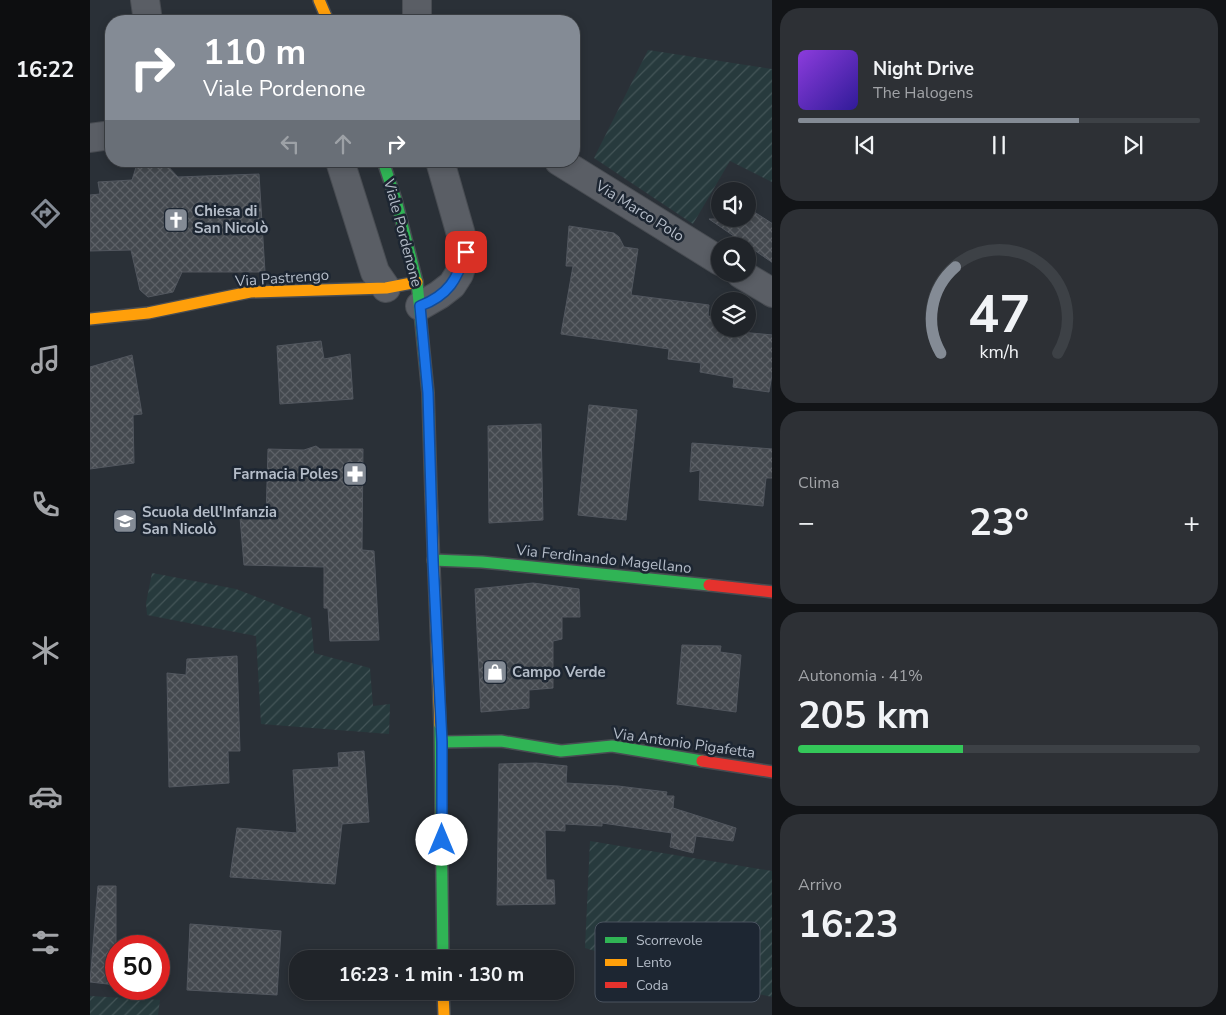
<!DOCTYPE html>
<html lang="it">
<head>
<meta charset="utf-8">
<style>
	:root { --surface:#202429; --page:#2d3035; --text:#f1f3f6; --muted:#a2a4a8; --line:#3d4146; --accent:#848b95 }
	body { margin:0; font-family:"Nunito Sans",sans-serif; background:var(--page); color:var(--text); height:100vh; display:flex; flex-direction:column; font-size:19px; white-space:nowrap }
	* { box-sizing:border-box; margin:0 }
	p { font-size:16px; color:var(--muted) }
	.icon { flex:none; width:28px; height:28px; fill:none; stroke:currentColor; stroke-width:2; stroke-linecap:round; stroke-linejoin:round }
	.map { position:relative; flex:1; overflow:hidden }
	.details { display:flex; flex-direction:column; gap:8px; padding:8px; background:#121417; width:454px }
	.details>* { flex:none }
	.guide { position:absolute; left:15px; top:15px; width:475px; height:152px; border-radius:20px; box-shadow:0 2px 8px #0003,0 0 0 1px var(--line); background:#848b95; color:#fff; overflow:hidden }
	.controls { position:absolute; left:621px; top:182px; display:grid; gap:10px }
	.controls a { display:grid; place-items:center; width:45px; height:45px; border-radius:50%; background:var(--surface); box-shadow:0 2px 8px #0003,0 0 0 1px var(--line); font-size:25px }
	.speed { position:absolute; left:15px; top:935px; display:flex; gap:10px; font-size:25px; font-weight:700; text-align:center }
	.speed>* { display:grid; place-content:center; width:65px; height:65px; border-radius:50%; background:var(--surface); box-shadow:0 2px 8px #0003,0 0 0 1px var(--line); line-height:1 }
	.speed .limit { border:8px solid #d22; background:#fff; color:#111 }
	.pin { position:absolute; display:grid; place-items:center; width:42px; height:42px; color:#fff; margin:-21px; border-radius:10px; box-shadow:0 2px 8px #0006 }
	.me { position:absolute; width:55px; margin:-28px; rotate:0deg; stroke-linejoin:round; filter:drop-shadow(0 0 4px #0008) }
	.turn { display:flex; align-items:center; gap:18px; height:105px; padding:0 15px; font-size:22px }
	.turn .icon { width:65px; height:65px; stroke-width:2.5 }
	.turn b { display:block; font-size:35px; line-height:42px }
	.lanes { display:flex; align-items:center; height:48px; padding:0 15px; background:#0003; justify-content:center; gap:25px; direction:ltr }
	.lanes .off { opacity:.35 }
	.big { font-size:38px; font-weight:700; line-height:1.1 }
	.details .widget { flex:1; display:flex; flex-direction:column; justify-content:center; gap:8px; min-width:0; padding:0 18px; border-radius:20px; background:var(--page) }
	.details .dial { align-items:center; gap:0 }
	.dial svg { height:130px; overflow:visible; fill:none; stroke:var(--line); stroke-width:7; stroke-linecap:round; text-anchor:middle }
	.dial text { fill:var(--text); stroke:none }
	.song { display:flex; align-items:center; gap:15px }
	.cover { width:60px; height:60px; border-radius:8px; background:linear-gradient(135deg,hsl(270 70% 55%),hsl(250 70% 35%)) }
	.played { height:5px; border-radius:2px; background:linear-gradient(90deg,var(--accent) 70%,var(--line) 70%) }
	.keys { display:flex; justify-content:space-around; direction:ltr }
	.heat { display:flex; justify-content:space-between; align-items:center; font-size:28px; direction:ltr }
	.charge { height:8px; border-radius:4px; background:linear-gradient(90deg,#34c759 41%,var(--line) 0) }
	.trip { position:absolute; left:199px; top:950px; width:285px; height:50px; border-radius:20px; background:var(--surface); box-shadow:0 2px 8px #0003,0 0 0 1px var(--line); font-weight:700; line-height:50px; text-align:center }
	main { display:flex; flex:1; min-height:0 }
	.tabs { display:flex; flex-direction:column; width:90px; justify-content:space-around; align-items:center; background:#0d0e10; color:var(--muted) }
	.tabs .icon { width:35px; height:35px }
	.tabs .current { color:var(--accent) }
	.tabs b { font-size:22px; color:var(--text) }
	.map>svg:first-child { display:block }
	.garden { fill:url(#garden-furrows) }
	.building { fill:url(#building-cross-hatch); stroke:#52575f }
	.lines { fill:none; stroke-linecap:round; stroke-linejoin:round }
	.street-casing { stroke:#484c52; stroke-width:30 }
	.fast-casing { stroke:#484c52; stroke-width:14 }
	.slow-casing { stroke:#484c52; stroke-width:14 }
	.jam-casing { stroke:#484c52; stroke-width:14 }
	.street { stroke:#5a5e65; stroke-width:28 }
	.fast { stroke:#30b455; stroke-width:11 }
	.slow { stroke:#ff9f0a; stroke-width:11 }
	.jam { stroke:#e5322d; stroke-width:11 }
	.route-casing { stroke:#114b97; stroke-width:12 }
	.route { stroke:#1a73e8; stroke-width:9 }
	.labels { text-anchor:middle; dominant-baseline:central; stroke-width:5; stroke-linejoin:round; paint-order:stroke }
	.poi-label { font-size:15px; font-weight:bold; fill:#b4bcc8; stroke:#1d2632; text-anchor:start }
	.street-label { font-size:15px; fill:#b4bcc8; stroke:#1d2632 }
	.key { fill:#1d2632; stroke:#4a535f; stroke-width:1 }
	.key-label { font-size:14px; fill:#b4bcc8 }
</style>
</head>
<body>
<main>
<nav class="tabs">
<b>16:22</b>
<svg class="icon current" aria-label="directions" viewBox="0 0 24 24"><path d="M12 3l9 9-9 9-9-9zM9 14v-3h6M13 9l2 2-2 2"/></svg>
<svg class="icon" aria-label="music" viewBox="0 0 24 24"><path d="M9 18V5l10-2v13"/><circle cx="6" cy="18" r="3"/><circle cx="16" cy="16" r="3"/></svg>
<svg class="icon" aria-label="phone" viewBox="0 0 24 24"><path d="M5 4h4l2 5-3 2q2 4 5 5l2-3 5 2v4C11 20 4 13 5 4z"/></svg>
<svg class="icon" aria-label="climate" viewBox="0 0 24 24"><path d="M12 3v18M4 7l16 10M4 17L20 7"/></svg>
<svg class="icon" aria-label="car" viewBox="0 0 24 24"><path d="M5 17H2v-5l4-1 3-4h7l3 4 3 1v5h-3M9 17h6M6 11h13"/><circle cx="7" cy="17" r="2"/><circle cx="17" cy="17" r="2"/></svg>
<svg class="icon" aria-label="filters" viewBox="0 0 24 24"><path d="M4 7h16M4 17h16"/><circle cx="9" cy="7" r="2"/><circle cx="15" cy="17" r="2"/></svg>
</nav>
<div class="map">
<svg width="683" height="1015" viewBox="0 0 683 1015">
	<defs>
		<pattern id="garden-furrows" width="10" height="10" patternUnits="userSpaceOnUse" patternTransform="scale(1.25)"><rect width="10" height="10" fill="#273a3d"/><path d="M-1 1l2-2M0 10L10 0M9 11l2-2" fill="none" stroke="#445558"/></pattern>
		<pattern id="building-cross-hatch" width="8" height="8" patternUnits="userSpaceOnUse" patternTransform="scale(1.25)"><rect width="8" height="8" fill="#44494f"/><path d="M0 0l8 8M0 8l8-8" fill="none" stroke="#5d6167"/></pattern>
	</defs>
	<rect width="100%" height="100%" fill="#2a3037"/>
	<!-- garden -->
	<g class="garden">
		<polygon points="558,50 682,69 682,182 640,161 603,224 504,158"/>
		<polygon points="62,573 146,589 221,618 224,653 280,668 283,706 300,704 299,734 171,724 166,636 57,615 56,603"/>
		<polygon points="500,841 682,871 682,997 582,974 495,948"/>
		<polygon points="0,996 70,1000 68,1015 0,1015"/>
	</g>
	<!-- building -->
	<g class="building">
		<polygon points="48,161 73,161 88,177 169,174 175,272 92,272 83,292 58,297 50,290 41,250 0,251 0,195 10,194 8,182 42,180"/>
		<polygon points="658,208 683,224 683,263 619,219 658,219"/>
		<polygon points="479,226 524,233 529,237 534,247 548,249 541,295 619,305 618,316 630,318 630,329 651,329 650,332 683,335 683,369 679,392 643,387 644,378 610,372 611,363 578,359 579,349 471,334 483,266 476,266"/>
		<polygon points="231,341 234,359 260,354 263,399 190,404 187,346"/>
		<polygon points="42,355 52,414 43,415 44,463 0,469 0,367"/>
		<polygon points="499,405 547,410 536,520 488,515"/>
		<polygon points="451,424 453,520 399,523 398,426"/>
		<polygon points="602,443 683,449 683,478 676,478 673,506 609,500 610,470 600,472"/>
		<polygon points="226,446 230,449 273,449 272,550 284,551 289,640 240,641 238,608 234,608 234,567 154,565 150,517 176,517 178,449 214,450"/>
		<polygon points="443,583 489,589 490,617 472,617 472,639 463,641 463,688 439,690 439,708 391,712 385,589"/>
		<polygon points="592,645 631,646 630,652 651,655 646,712 587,704"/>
		<polygon points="147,656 150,751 138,751 139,783 79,787 77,673 96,675 97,659"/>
		<polygon points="274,751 279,822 252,824 245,884 140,877 147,828 207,833 203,770 249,767 248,753"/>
		<polygon points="446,763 477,766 476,783 528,786 577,792 576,796 584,796 583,808 646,828 643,841 606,836 603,853 580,847 582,833 512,823 512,826 475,824 475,831 455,830 456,880 464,880 465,904 407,905 409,764"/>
		<polygon points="8,886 26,886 26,985 0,982"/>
		<polygon points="100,924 191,931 187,995 97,990"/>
	</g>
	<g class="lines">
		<defs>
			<g id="street">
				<polyline points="55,0 58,21"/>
				<polyline points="327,0 327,21"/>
				<polyline points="0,138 21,135"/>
				<polyline points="250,161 285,272 296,288"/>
				<polyline points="469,161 630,261"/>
				<polyline points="651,274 683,293"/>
				<polyline points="330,306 349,295 362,285 369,274 376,252 350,161"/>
			</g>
			<g id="fast">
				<polyline points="293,161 306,200 327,282 338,393 341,493"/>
				<polyline points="343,560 392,562 619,585"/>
				<polyline points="350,725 353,959"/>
				<polyline points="351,742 411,741 471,751 522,746 612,761"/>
			</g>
			<g id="slow">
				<polyline points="229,0 238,21"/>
				<polyline points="0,319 58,313 160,292 296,288 327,282"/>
				<polyline points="341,493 350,725"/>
				<polyline points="353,991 354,1015"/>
			</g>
			<g id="jam">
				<polyline points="619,585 683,592"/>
				<polyline points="612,761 683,772"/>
			</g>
		</defs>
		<!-- street casing -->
		<use href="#street" class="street-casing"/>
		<!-- fast casing -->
		<use href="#fast" class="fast-casing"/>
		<!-- slow casing -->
		<use href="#slow" class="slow-casing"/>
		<!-- jam casing -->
		<use href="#jam" class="jam-casing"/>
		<!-- street -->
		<use href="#street" class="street"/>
		<!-- fast -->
		<use href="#fast" class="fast"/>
		<!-- slow -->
		<use href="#slow" class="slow"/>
		<!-- jam -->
		<use href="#jam" class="jam"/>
	</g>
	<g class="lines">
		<defs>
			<path id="route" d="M352,840V742L343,560L338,393L330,306C359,295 367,279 376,252"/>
		</defs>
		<!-- route casing -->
		<use href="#route" class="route-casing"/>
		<!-- route -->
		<use href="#route" class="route"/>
	</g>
	<!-- icons -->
	<defs>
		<symbol id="church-square" viewBox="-11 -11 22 22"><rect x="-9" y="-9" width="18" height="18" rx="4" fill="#848b95" stroke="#1d2632"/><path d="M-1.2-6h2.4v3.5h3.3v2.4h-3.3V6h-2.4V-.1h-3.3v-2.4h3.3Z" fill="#fff"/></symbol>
		<symbol id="pharmacy-square" viewBox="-11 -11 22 22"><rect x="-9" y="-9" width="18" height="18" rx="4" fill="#848b95" stroke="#1d2632"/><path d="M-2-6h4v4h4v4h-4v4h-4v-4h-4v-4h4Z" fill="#fff"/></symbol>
		<symbol id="school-square" viewBox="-11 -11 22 22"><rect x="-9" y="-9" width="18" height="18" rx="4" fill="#848b95" stroke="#1d2632"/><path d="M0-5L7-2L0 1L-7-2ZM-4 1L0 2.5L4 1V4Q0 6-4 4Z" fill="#fff"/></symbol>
		<symbol id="shop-square" viewBox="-11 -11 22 22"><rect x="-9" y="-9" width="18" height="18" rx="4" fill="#848b95" stroke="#1d2632"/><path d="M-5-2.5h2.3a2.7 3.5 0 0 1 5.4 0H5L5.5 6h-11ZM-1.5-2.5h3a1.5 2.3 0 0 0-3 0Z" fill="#fff"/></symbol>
	</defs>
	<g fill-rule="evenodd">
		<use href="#church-square" x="72" y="206" width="28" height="28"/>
		<use href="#pharmacy-square" x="251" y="460" width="28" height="28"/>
		<use href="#school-square" x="21" y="507" width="28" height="28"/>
		<use href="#shop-square" x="391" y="658" width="28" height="28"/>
	</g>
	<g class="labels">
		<!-- poi labels -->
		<g class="poi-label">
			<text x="104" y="211">Chiesa di<tspan x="104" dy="17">San Nicolò</tspan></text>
			<text x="248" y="474" text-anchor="end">Farmacia Poles</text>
			<text x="52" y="512">Scuola dell'Infanzia<tspan x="52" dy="17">San Nicolò</tspan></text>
			<text x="422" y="672">Campo Verde</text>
		</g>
		<!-- street labels -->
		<g class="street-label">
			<text transform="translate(550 211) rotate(32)">Via Marco Polo</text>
			<text transform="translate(313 233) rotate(75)">Viale Pordenone</text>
			<text transform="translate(192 278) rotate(-4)">Via Pastrengo</text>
			<text transform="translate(514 559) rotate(6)">Via Ferdinando Magellano</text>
			<text transform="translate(594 743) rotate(8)">Via Antonio Pigafetta</text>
		</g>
	</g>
	<!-- legend -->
	<rect x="505" y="922" width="165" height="80" rx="8" class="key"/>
	<rect x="515" y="937" width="22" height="6" fill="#30b455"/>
	<rect x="515" y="959" width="22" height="7" fill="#ff9f0a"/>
	<rect x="515" y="982" width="22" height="6" fill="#e5322d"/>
	<g class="key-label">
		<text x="546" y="945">Scorrevole</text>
		<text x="546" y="967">Lento</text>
		<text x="546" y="990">Coda</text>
	</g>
</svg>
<div class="controls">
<a><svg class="icon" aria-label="sound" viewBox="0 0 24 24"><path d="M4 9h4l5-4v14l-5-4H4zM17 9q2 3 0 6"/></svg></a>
<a><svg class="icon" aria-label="search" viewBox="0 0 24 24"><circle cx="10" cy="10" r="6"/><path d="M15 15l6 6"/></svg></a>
<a><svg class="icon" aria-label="layers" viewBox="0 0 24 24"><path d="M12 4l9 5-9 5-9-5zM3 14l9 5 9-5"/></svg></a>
</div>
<div class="speed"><div class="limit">50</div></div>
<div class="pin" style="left:376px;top:252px;background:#d93025"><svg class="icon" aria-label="arrive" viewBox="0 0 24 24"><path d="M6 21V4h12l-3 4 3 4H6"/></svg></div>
<svg class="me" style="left:352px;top:840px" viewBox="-20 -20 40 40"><circle r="19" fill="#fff"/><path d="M0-13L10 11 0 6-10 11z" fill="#1a73e8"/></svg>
<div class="trip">16:23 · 1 min · 130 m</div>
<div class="guide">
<div class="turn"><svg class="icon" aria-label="right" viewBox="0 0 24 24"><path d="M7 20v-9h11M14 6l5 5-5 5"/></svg><div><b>110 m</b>Viale Pordenone</div></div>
<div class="lanes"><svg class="icon off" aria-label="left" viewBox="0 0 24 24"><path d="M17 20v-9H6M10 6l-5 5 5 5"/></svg><svg class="icon off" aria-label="ahead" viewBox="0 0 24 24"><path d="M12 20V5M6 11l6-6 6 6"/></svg><svg class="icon" aria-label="right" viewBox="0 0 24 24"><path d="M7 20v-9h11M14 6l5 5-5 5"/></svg></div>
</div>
</div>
<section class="details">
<div class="widget">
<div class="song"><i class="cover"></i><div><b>Night Drive</b><p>The Halogens</p></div></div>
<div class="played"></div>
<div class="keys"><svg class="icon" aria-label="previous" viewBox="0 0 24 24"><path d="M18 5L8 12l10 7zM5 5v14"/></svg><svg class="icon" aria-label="pause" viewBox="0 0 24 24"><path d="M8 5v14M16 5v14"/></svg><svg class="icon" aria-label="next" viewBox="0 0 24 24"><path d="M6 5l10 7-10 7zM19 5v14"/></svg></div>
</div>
<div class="widget dial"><svg viewBox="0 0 100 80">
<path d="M14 69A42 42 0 1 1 86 69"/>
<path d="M14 69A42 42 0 0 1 23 16" stroke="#848b95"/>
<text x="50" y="56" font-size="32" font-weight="700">47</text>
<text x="50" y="72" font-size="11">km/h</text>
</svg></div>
<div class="widget"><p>Clima</p>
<div class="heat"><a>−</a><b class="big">23°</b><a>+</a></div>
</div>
<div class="widget"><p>Autonomia · 41%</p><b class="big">205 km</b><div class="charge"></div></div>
<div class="widget"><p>Arrivo</p><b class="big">16:23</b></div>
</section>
</main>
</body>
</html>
